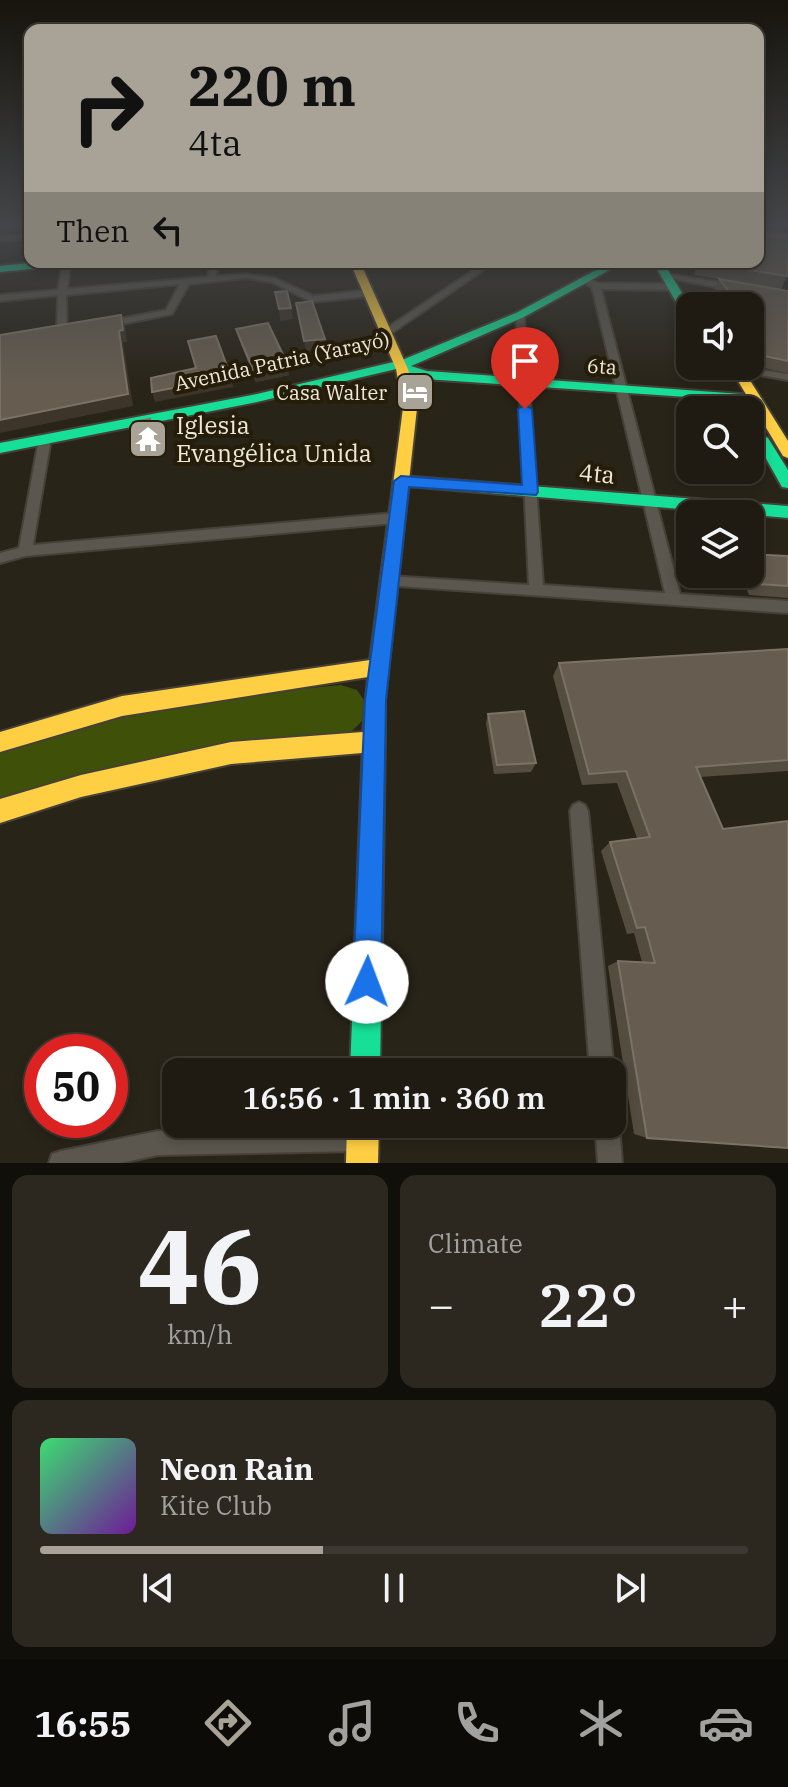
<!DOCTYPE html>
<html lang="en">
<head>
<meta charset="utf-8">
<style>
	:root { --surface:#1f1b12; --page:#2c2820; --text:#f1f3f6; --muted:#a1a19f; --line:#3c3932; --accent:#a9a397 }
	body { margin:0; font-family:"IBM Plex Serif",serif; background:var(--page); color:var(--text); height:100vh; display:flex; flex-direction:column; font-size:30px; white-space:nowrap }
	* { box-sizing:border-box; margin:0 }
	p { font-size:26px; color:var(--muted) }
	.icon { flex:none; width:44px; height:44px; fill:none; stroke:currentColor; stroke-width:2; stroke-linecap:round; stroke-linejoin:round }
	.map { position:relative; height:1163px; overflow:hidden }
	.panel { display:flex; flex-direction:column; gap:12px; padding:12px; background:#110f0a; flex:1 }
	.panel>* { flex:none }
	.banner { position:absolute; left:24px; top:24px; width:740px; height:244px; border-radius:16px; box-shadow:0 4px 12px #0003,0 0 0 2px var(--line); background:#a9a397; color:#111; overflow:hidden }
	.buttons { position:absolute; left:676px; top:292px; display:grid; gap:16px }
	.buttons a { display:grid; place-items:center; width:88px; height:88px; border-radius:16px; background:var(--surface); box-shadow:0 4px 12px #0003,0 0 0 2px var(--line); font-size:40px }
	.speed { position:absolute; left:24px; top:1034px; display:flex; gap:16px; font-size:40px; font-weight:700; text-align:center }
	.speed>* { display:grid; place-content:center; width:104px; height:104px; border-radius:50%; background:var(--surface); box-shadow:0 4px 12px #0003,0 0 0 2px var(--line); line-height:1 }
	.speed .limit { border:12px solid #d22; background:#fff; color:#111 }
	.pin { position:absolute; display:grid; place-items:center; width:68px; height:68px; color:#fff; margin:-82px -34px; border-radius:50% 50% 50% 0; rotate:-45deg; box-shadow:0 0 8px #0007 }
	.pin .icon { rotate:45deg }
	.me { position:absolute; width:88px; margin:-44px; rotate:2deg; stroke-linejoin:round; filter:drop-shadow(0 0 6px #0008) }
	.turn { display:flex; align-items:center; gap:28px; height:168px; padding:0 32px; font-size:36px }
	.turn .icon { width:104px; height:104px; stroke-width:2.5 }
	.turn b { display:block; font-size:56px; line-height:68px }
	.then { display:flex; align-items:center; height:76px; padding:0 32px; background:#0003; gap:16px; font-size:30px }
	.big { font-size:60px; font-weight:600; line-height:1.1 }
	.panel .widget { flex:1; display:flex; flex-direction:column; justify-content:center; gap:12px; min-width:0; padding:0 28px; border-radius:16px; background:var(--page) }
	.panel .dial { align-items:center; gap:0 }
	.dial b { font-size:104px; line-height:1 }
	.song { display:flex; align-items:center; gap:24px }
	.cover { width:96px; height:96px; border-radius:12px; background:linear-gradient(135deg,hsl(140 70% 55%),hsl(280 70% 35%)) }
	.played { height:8px; border-radius:4px; background:linear-gradient(90deg,var(--accent) 40%,var(--line) 40%) }
	.keys { display:flex; justify-content:space-around; direction:ltr }
	.heat { display:flex; justify-content:space-between; align-items:center; font-size:44px; direction:ltr }
	.panel .tiles { flex:1; display:grid; gap:12px; grid-template-columns:1fr 1fr }
	.widget:last-child { grid-column:span 2 }
	.trip { position:absolute; left:162px; top:1058px; width:464px; height:80px; border-radius:16px; background:var(--surface); box-shadow:0 4px 12px #0003,0 0 0 2px var(--line); font-weight:600; line-height:80px; text-align:center }
	.tabs { display:flex; height:128px; justify-content:space-around; align-items:center; background:#0c0b07; color:var(--muted) }
	.tabs .icon { width:56px; height:56px }
	.tabs .current { color:var(--accent) }
	.tabs b { font-size:36px; color:var(--text) }
	.map>svg:first-child { display:block }
	.green { fill:#3f5008 }
	.lines { fill:none; stroke-linecap:round; stroke-linejoin:round }
	.street-casing { stroke:#454138; stroke-width:4 }
	.fast-casing { stroke:#454138; stroke-width:4 }
	.slow-casing { stroke:#454138; stroke-width:4 }
	.jam-casing { stroke:#454138; stroke-width:4 }
	.street { fill:#5b574e; fill-rule:evenodd }
	.fast { fill:#16e098; fill-rule:evenodd }
	.slow { fill:#ffcf43; fill-rule:evenodd }
	.jam { fill:#f24e42; fill-rule:evenodd }
	.wall { fill:#554c40 }
	.shaded-wall { fill:#3d3529 }
	.building { fill:#665d50; stroke:#7b7266; stroke-width:2 }
	.route { fill:#1a73e8; stroke:#114b97; stroke-width:2 }
	.labels { text-anchor:middle; dominant-baseline:central; stroke-width:8; stroke-linejoin:round; paint-order:stroke }
	.far-street-label { font-size:20px; fill:#eee8db; stroke:#261d08 }
	.far-poi-label { font-size:20px; fill:#eee8db; stroke:#261d08; text-anchor:end }
	.poi-label { font-size:24px; fill:#eee8db; stroke:#261d08; text-anchor:start }
	.street-label { font-size:24px; fill:#eee8db; stroke:#261d08 }
</style>
</head>
<body>
<div class="map">
<svg width="788" height="1163" viewBox="0 0 788 1163">
	<rect width="100%" height="100%" fill="#292418"/>
	<!-- green -->
	<polygon class="green" points="341,685 357,690 366,703 364,719 351,732 0,801 0,749 97,721 227,696"/>
	<g class="lines">
		<defs>
			<g id="street">
				<polygon points="30,234 30,238 0,241 0,237"/>
				<polygon points="63,262 71,262 67,289 208,277 210,262 218,262 216,276 246,274 274,278 313,296 370,290 374,293 370,296 312,302 272,282 246,278 189,284 172,314 107,327 102,324 104,322 166,310 180,284 66,295 67,332 62,335 57,332 58,295 0,301 0,295 58,290"/>
				<polygon points="486,262 495,262 390,334 384,334 384,330"/>
				<polygon points="662,273 736,285 740,288 736,291 665,277 662,277"/>
				<polygon points="582,278 588,278 598,283 672,284 676,287 672,290 601,289 680,594 788,601 788,613 384,585 382,581 384,577 389,576 529,585 516,315 520,312 524,315 543,585 665,593 592,287 582,282"/>
				<polygon points="732,366 788,374 788,380 732,370"/>
				<polygon points="45,435 51,439 33,545 395,513 401,518 395,523 25,556 0,563 0,553 19,548 39,439"/>
				<polygon points="579,802 585,805 588,811 614,1072 612,1076 612,1072 590,1072 570,811 573,805"/>
				<polygon points="612,1114 616,1115 619,1124 622,1163 598,1163 595,1124 612,1124"/>
				<polygon points="359,1127 368,1130 371,1139 368,1148 359,1151 158,1155 121,1163 49,1163 52,1154 61,1151 158,1131"/>
			</g>
			<g id="fast">
				<polygon points="39,262 75,262 70,265 0,272 0,266"/>
				<polygon points="611,262 624,262 524,317 411,366 427,371 755,395 762,399 760,402 425,379 396,369 257,402 0,453 0,443 257,394 402,360 516,313"/>
				<polygon points="653,262 663,262 690,306 690,319 684,316"/>
				<polygon points="763,436 768,438 788,470 788,488 782,487 756,441"/>
				<polygon points="401,476 788,506 788,518 395,485 393,481"/>
				<polygon points="374,731 382,734 385,741 380,1072 350,1072 363,741 366,734"/>
			</g>
			<g id="slow">
				<polygon points="350,262 360,262 408,369 417,408 385,700 385,742 382,749 374,752 231,764 81,797 0,823 0,799 81,775 231,742 363,732 368,677 122,716 0,752 0,732 122,696 370,660 403,408 396,369"/>
				<polygon points="729,366 741,366 788,441 788,458 783,456"/>
				<polygon points="347,1124 379,1124 378,1163 346,1163"/>
			</g>
			<polygon id="jam" points="758,229 788,234 788,240 758,235"/>
		</defs>
		<!-- street casing -->
		<use href="#street" class="street-casing"/>
		<!-- fast casing -->
		<use href="#fast" class="fast-casing"/>
		<!-- slow casing -->
		<use href="#slow" class="slow-casing"/>
		<!-- jam casing -->
		<use href="#jam" class="jam-casing"/>
		<!-- street -->
		<use href="#street" class="street"/>
		<!-- fast -->
		<use href="#fast" class="fast"/>
		<!-- slow -->
		<use href="#slow" class="slow"/>
		<!-- jam -->
		<use href="#jam" class="jam"/>
	</g>
	<!-- wall -->
	<g class="wall">
		<polygon points="698,262 787,276 781,290 788,291 788,373 750,365 750,306 708,306 711,298 723,300 715,289 719,279 694,275"/>
		<polygon points="236,329 289,375 256,382 239,339"/>
		<polygon points="750,554 788,556 788,598 749,595 740,574 750,574"/>
		<polygon points="788,649 788,771 700,777 647,1138 634,1134 608,966 618,961 642,962 634,933 627,934 601,851 610,842 637,838 617,783 582,785 553,676 559,663"/>
		<polygon points="488,714 536,763 531,772 494,774 486,723"/>
	</g>
	<!-- shaded-wall -->
	<g class="shaded-wall">
		<polygon points="291,308 293,319 280,321 279,309"/>
		<polygon points="121,315 125,326 127,342 123,342 133,406 0,433 0,420 119,331"/>
		<polygon points="325,339 326,348 306,351 304,341"/>
		<polygon points="288,365 289,375 256,382 254,372"/>
		<polygon points="231,377 233,387 155,402 152,392"/>
		<polygon points="150,419 160,449 145,453 142,445"/>
	</g>
	<!-- building -->
	<g class="building">
		<polygon points="758,234 788,239 787,276 699,262 758,262"/>
		<polygon points="719,279 788,291 788,361 750,353 750,306 718,306 711,298 738,303"/>
		<polygon points="287,291 291,308 279,309 275,292"/>
		<polygon points="312,301 325,339 304,341 296,303"/>
		<polygon points="121,315 123,330 119,331 128,394 0,420 0,335"/>
		<polygon points="268,323 288,365 254,372 236,329"/>
		<polygon points="216,336 231,377 152,392 151,378 196,368 188,341"/>
		<polygon points="150,419 157,441 142,445 133,422"/>
		<polygon points="750,554 788,556 788,586 758,584 750,566"/>
		<polygon points="788,649 788,760 696,767 723,829 788,821 788,1148 647,1138 618,961 655,963 645,927 637,928 610,842 650,837 626,771 589,774 559,663"/>
		<polygon points="524,711 536,763 497,765 488,714"/>
	</g>
	<!-- sky -->
	<linearGradient id="sky" x2="0" y2="1"><stop stop-color="#17140d"/><stop offset="0.58" stop-color="#434548"/><stop offset="1" stop-color="#434548" stop-opacity="0"/></linearGradient>
	<rect width="788" height="388" fill="url(#sky)"/>
	<!-- route -->
	<polygon class="route" points="525,405 532,409 538,492 536,495 409,487 386,700 381,982 377,992 367,996 357,992 353,982 365,700 394,481 401,476 522,485 518,409"/>
	<!-- icons -->
	<defs>
		<symbol id="hotel-square" viewBox="-11 -11 22 22"><rect x="-9" y="-9" width="18" height="18" rx="4" fill="#a9a397" stroke="#261d08"/><path d="M-6-4.5h1.5V1H6V5H4.5V3h-9V5H-6ZM-4 0a1.8 1.8 0 1 1 3.6 0ZM.5 0V-2.5h3Q6-2.5 6 0Z" fill="#fff"/></symbol>
		<symbol id="temple-square" viewBox="-11 -11 22 22"><rect x="-9" y="-9" width="18" height="18" rx="4" fill="#a9a397" stroke="#261d08"/><path d="M0-6L5-2H3V0L6.5 2.5H4V6H1.5V3h-3V6H-4V2.5H-6.5L-3 0V-2H-5Z" fill="#fff"/></symbol>
	</defs>
	<g fill-rule="evenodd">
		<use href="#hotel-square" x="393" y="370" width="44" height="44"/>
		<use href="#temple-square" x="126" y="417" width="44" height="44"/>
	</g>
	<g class="labels">
		<!-- far-street labels -->
		<g class="far-street-label">
			<text transform="translate(282 361) rotate(-12)">Avenida Patria (Yarayó)</text>
			<text transform="translate(602 366) rotate(4)">6ta</text>
		</g>
		<!-- far-poi labels -->
		<g class="far-poi-label">
			<text x="387" y="392">Casa Walter</text>
		</g>
		<!-- poi labels -->
		<g class="poi-label">
			<text x="176" y="425">Iglesia<tspan x="176" dy="28">Evangélica Unida</tspan></text>
		</g>
		<!-- street labels -->
		<g class="street-label">
			<text transform="translate(597 473) rotate(5)">4ta</text>
		</g>
	</g>
</svg>
<div class="buttons">
<a><svg class="icon" aria-label="sound" viewBox="0 0 24 24"><path d="M4 9h4l5-4v14l-5-4H4zM17 9q2 3 0 6"/></svg></a>
<a><svg class="icon" aria-label="search" viewBox="0 0 24 24"><circle cx="10" cy="10" r="6"/><path d="M15 15l6 6"/></svg></a>
<a><svg class="icon" aria-label="layers" viewBox="0 0 24 24"><path d="M12 4l9 5-9 5-9-5zM3 14l9 5 9-5"/></svg></a>
</div>
<div class="speed"><div class="limit">50</div></div>
<div class="pin" style="left:525px;top:409px;background:#d93025"><svg class="icon" aria-label="arrive" viewBox="0 0 24 24"><path d="M6 21V4h12l-3 4 3 4H6"/></svg></div>
<svg class="me" style="left:367px;top:982px" viewBox="-20 -20 40 40"><circle r="19" fill="#fff"/><path d="M0-13L10 11 0 6-10 11z" fill="#1a73e8"/></svg>
<div class="trip">16:56 · 1 min · 360 m</div>
<div class="banner">
<div class="turn"><svg class="icon" aria-label="right" viewBox="0 0 24 24"><path d="M7 20v-9h11M14 6l5 5-5 5"/></svg><div><b>220 m</b>4ta</div></div>
<div class="then">Then<svg class="icon" aria-label="left" viewBox="0 0 24 24"><path d="M17 20v-9H6M10 6l-5 5 5 5"/></svg></div>
</div>
</div>
<section class="panel">
<div class="tiles">
<div class="widget dial"><b>46</b><p>km/h</p></div>
<div class="widget"><p>Climate</p>
<div class="heat"><a>−</a><b class="big">22°</b><a>+</a></div>
</div>
<div class="widget">
<div class="song"><i class="cover"></i><div><b>Neon Rain</b><p>Kite Club</p></div></div>
<div class="played"></div>
<div class="keys"><svg class="icon" aria-label="previous" viewBox="0 0 24 24"><path d="M18 5L8 12l10 7zM5 5v14"/></svg><svg class="icon" aria-label="pause" viewBox="0 0 24 24"><path d="M8 5v14M16 5v14"/></svg><svg class="icon" aria-label="next" viewBox="0 0 24 24"><path d="M6 5l10 7-10 7zM19 5v14"/></svg></div>
</div>
</div>
</section>
<nav class="tabs">
<b>16:55</b>
<svg class="icon current" aria-label="directions" viewBox="0 0 24 24"><path d="M12 3l9 9-9 9-9-9zM9 14v-3h6M13 9l2 2-2 2"/></svg>
<svg class="icon" aria-label="music" viewBox="0 0 24 24"><path d="M9 18V5l10-2v13"/><circle cx="6" cy="18" r="3"/><circle cx="16" cy="16" r="3"/></svg>
<svg class="icon" aria-label="phone" viewBox="0 0 24 24"><path d="M5 4h4l2 5-3 2q2 4 5 5l2-3 5 2v4C11 20 4 13 5 4z"/></svg>
<svg class="icon" aria-label="climate" viewBox="0 0 24 24"><path d="M12 3v18M4 7l16 10M4 17L20 7"/></svg>
<svg class="icon" aria-label="car" viewBox="0 0 24 24"><path d="M5 17H2v-5l4-1 3-4h7l3 4 3 1v5h-3M9 17h6M6 11h13"/><circle cx="7" cy="17" r="2"/><circle cx="17" cy="17" r="2"/></svg>
</nav>
</body>
</html>
